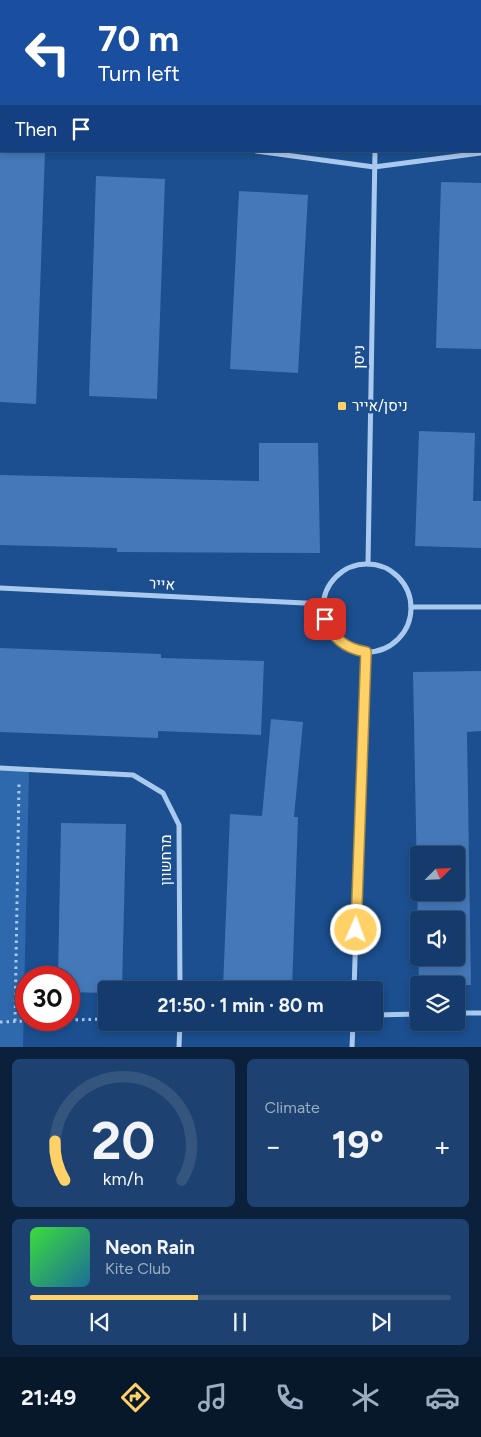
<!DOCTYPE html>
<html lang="en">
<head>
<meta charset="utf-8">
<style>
	:root { --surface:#143b6b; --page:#1d4271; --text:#f1f3f6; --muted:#9dadc1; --line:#33557e; --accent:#ffd166 }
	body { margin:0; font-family:Figtree,Heebo,sans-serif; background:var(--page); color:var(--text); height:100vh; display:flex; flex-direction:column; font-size:19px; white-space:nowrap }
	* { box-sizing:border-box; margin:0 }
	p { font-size:16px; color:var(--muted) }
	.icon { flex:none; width:28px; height:28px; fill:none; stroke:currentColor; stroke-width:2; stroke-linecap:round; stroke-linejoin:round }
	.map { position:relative; height:1047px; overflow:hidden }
	.details { display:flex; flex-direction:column; gap:12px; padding:12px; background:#0b203b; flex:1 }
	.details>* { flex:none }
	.hud { position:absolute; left:0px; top:0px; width:481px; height:152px; box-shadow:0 2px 8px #0003,0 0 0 1px var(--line); background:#1a4fa0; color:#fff; overflow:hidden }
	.needle { width:32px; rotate:66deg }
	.fabs { position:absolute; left:410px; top:846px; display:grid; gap:10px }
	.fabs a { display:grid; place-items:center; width:55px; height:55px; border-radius:5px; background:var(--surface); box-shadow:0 2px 8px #0003,0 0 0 1px var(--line); font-size:25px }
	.speed { position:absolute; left:15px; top:966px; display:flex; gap:10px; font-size:25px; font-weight:700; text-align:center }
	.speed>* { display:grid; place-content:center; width:65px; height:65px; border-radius:50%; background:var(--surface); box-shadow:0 2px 8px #0003,0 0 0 1px var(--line); line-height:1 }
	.speed .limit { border:8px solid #d22; background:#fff; color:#111 }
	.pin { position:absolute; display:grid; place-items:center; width:42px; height:42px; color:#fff; margin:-21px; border-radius:10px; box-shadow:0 2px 8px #0006 }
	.me { position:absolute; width:55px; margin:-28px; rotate:2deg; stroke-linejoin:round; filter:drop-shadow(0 0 4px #0008) }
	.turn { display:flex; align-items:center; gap:18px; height:105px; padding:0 15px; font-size:22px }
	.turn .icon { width:65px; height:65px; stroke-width:2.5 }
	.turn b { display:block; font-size:35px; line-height:42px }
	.then { display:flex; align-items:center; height:48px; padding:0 15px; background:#0003; gap:10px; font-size:19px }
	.big { font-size:38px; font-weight:700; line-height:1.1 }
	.details .card { flex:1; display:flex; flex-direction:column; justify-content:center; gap:8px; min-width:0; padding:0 18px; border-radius:8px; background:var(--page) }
	.details .dial { align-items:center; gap:0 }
	.dial svg { height:130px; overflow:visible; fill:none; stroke:var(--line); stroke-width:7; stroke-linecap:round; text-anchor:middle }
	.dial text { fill:var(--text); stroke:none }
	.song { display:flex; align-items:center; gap:15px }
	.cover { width:60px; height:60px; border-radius:8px; background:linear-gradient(135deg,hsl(120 70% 55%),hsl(200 70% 35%)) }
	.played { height:5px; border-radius:2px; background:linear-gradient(90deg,var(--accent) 40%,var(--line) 40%) }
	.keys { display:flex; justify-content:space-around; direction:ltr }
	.heat { display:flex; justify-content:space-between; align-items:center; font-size:28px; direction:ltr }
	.details .tiles { flex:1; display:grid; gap:12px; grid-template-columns:1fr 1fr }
	.card:last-child { grid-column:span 2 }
	.trip { position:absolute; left:98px; top:981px; width:285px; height:50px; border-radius:5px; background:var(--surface); box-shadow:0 2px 8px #0003,0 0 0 1px var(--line); font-weight:700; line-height:50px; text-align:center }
	.tab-bar { display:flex; height:80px; justify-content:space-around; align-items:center; background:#08182b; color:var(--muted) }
	.tab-bar .icon { width:35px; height:35px }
	.tab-bar .selected { color:var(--accent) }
	.tab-bar b { font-size:22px; color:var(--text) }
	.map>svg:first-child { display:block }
	.green { fill:#2e69ad }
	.building { fill:#4478b7; fill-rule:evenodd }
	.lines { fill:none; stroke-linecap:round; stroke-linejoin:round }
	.path { stroke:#a9c9ee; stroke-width:3; stroke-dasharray:2.5 4; stroke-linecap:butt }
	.street { stroke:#a9c9ee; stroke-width:5 }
	.route-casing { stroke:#a68842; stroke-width:12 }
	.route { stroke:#ffd166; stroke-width:9 }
	.poi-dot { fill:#ffd166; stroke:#1b4f8f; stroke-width:2 }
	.labels { text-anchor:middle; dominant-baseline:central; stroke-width:5; stroke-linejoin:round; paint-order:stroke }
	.street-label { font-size:15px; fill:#fff; stroke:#1b4f8f }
	.poi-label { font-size:15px; fill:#fff; stroke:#1b4f8f; text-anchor:start }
</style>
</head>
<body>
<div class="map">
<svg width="481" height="1047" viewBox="0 0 481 1047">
	<rect width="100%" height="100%" fill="#1b4f8f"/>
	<!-- green -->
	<polygon class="green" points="0,769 29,769 23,1047 0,1047"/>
	<!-- building -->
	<g class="building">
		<polygon points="0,151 45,151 36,404 0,402"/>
		<polygon points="96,176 165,179 157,399 89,396"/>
		<polygon points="441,182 481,183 481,349 436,348"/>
		<polygon points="239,191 308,195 298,373 230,369"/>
		<polygon points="419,431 475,433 473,501 481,501 481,548 415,546"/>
		<polygon points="259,443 318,443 320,553 117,552 117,548 0,545 0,475 259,481"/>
		<polygon points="0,648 161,654 161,658 264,661 261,735 158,731 158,738 0,732"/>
		<path d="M481,671V731L467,732L471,985L419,986L413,672ZM419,855H456V892H419ZM419,920H456V958H419Z"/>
		<polygon points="271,719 303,722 294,817 298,817 292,990 223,988 230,814 262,816"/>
		<polygon points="61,823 126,824 122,990 106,990 106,993 69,992 69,978 58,978"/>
	</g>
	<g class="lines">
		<!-- path -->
		<g class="path">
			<polyline points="69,1020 106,1019"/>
			<polyline points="15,1021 19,784"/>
			<polyline points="0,1022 62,1020"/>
		</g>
		<!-- street -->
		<g class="street">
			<polyline points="378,1 378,0"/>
			<polyline points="0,96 1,96"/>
			<polyline points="256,151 374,167 481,153"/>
			<polyline points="368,564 375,151"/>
			<circle cx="367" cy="608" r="44"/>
			<polyline points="0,588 324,604"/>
			<polyline points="411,607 481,607"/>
			<polyline points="0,768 133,775 163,793 179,825 180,990"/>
			<polyline points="354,990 365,652"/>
			<polyline points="456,1013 481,1013"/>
			<polyline points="374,1015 419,1014"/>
			<polyline points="179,1047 180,1022"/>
			<polyline points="352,1047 353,1022"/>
		</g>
	</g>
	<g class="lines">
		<defs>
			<path id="route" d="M325,619C333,638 344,648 366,652L356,930"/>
		</defs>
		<!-- route casing -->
		<use href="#route" class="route-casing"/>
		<!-- route -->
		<use href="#route" class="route"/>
	</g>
	<!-- markers -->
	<rect class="poi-dot" x="337" y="401" width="10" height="10" rx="2.5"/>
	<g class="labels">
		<!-- street labels -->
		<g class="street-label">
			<text transform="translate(359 357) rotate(-89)">ניסן</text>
			<text transform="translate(162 584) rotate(3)">אייר</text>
			<text transform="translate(166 860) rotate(-90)">מרחשוון</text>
		</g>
		<!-- poi labels -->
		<g class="poi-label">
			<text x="352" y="406">ניסן/אייר</text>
		</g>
	</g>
</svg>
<div class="fabs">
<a><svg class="needle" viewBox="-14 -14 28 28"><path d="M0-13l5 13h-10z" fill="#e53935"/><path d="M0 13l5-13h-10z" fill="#9dadc1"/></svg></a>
<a><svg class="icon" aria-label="sound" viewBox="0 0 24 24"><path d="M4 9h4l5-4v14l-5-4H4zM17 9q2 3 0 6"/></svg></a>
<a><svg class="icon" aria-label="layers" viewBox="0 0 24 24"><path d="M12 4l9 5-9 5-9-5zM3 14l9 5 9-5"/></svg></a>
</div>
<div class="speed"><div class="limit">30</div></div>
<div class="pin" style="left:325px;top:619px;background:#d93025"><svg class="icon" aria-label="arrive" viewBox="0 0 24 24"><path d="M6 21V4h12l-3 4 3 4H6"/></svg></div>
<svg class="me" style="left:356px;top:930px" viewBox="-20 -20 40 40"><circle r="17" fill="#ffd166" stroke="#fff" stroke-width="3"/><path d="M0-11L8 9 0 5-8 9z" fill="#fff"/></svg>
<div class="trip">21:50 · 1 min · 80 m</div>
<div class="hud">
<div class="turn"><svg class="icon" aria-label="left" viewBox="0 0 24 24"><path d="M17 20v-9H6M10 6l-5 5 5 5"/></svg><div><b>70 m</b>Turn left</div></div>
<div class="then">Then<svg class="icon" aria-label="arrive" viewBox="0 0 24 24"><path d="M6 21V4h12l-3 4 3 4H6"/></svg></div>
</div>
</div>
<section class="details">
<div class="tiles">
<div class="card dial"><svg viewBox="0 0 100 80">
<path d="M14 69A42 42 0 1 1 86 69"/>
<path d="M14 69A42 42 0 0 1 8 45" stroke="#ffd166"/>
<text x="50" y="56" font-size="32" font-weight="700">20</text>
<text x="50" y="72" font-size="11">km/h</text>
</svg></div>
<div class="card"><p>Climate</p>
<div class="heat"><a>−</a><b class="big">19°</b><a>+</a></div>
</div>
<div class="card">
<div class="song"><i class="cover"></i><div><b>Neon Rain</b><p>Kite Club</p></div></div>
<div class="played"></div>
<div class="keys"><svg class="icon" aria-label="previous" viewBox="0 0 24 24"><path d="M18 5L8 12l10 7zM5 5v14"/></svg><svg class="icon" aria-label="pause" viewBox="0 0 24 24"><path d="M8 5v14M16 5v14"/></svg><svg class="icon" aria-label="next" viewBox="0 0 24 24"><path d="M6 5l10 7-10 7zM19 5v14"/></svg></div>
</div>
</div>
</section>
<nav class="tab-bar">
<b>21:49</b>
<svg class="icon selected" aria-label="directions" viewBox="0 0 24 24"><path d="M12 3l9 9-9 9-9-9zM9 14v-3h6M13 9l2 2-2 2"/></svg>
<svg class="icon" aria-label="music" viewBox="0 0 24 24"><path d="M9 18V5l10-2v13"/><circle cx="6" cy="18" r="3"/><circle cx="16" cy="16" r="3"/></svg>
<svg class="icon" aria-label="phone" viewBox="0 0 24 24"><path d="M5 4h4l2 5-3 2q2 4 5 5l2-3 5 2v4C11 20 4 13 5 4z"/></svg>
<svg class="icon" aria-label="climate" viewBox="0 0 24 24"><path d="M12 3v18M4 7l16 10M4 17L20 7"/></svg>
<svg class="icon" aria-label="car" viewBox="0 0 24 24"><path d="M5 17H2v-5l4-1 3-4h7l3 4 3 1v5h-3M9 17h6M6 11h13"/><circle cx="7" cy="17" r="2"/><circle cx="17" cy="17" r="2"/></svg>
</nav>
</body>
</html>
